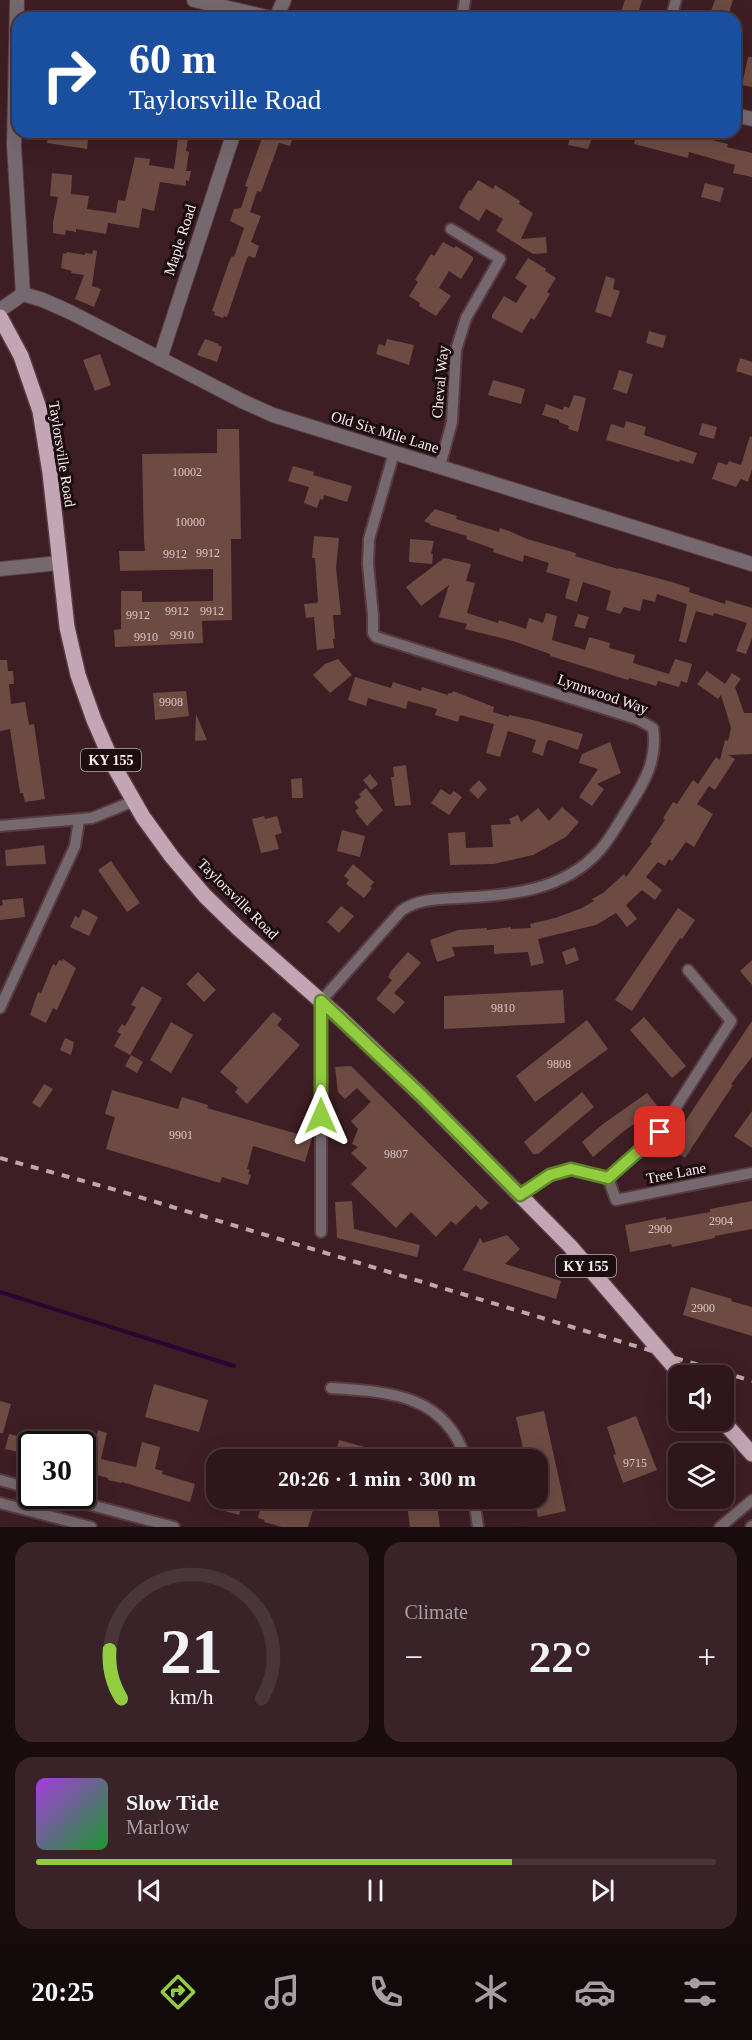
<!DOCTYPE html>
<html lang="en">
<head>
<meta charset="utf-8">
<style>
	:root { --surface:#2e161b; --page:#3a2328; --text:#f1f3f6; --muted:#a79fa3; --line:#49353a; --accent:#91cd3f }
	body { margin:0; font-family:Georgia,serif; background:var(--page); color:var(--text); height:100vh; display:flex; flex-direction:column; font-size:22px; white-space:nowrap }
	* { box-sizing:border-box; margin:0 }
	p { font-size:20px; color:var(--muted) }
	.icon { flex:none; width:33px; height:33px; fill:none; stroke:currentColor; stroke-width:2; stroke-linecap:round; stroke-linejoin:round }
	.map { position:relative; height:1527px; overflow:hidden }
	.drawer { display:flex; flex-direction:column; gap:15px; padding:15px; background:#190c0f; flex:1 }
	.drawer>* { flex:none }
	.hud { position:absolute; left:12px; top:12px; width:729px; height:126px; border-radius:18px; box-shadow:0 6px 24px #0002,0 0 0 2px var(--line); background:#1a4fa0; color:#fff; overflow:hidden }
	.controls { position:absolute; left:668px; top:1365px; display:grid; gap:12px }
	.controls a { display:grid; place-items:center; width:66px; height:66px; border-radius:12px; background:var(--surface); box-shadow:0 6px 24px #0002,0 0 0 2px var(--line); font-size:30px }
	.speed { position:absolute; left:18px; top:1431px; display:flex; gap:12px; font-size:30px; font-weight:700; text-align:center }
	.speed>* { display:grid; place-content:center; width:78px; height:78px; border-radius:50%; background:var(--surface); box-shadow:0 6px 24px #0002,0 0 0 2px var(--line); line-height:1 }
	.speed .limit { border:3px solid #111; border-radius:9px; background:#fff; color:#111 }
	.pin { position:absolute; display:grid; place-items:center; width:51px; height:51px; color:#fff; margin:-26px; border-radius:12px; box-shadow:0 3px 9px #0006 }
	.me { position:absolute; width:66px; margin:-33px; rotate:0deg; stroke-linejoin:round; filter:drop-shadow(0 0 4px #0008) }
	.turn { display:flex; align-items:center; gap:21px; height:126px; padding:0 18px; font-size:27px }
	.turn .icon { width:78px; height:78px; stroke-width:2.5 }
	.turn b { display:block; font-size:42px; line-height:51px }
	.big { font-size:45px; font-weight:700; line-height:1.1 }
	.drawer .card { flex:1; display:flex; flex-direction:column; justify-content:center; gap:9px; min-width:0; padding:0 21px; border-radius:18px; background:var(--page) }
	.drawer .dial { align-items:center; gap:0 }
	.dial svg { height:156px; overflow:visible; fill:none; stroke:var(--line); stroke-width:7; stroke-linecap:round; text-anchor:middle }
	.dial text { fill:var(--text); stroke:none }
	.song { display:flex; align-items:center; gap:18px }
	.cover { width:72px; height:72px; border-radius:9px; background:linear-gradient(135deg,hsl(280 70% 55%),hsl(130 70% 35%)) }
	.played { height:6px; border-radius:3px; background:linear-gradient(90deg,var(--accent) 70%,var(--line) 70%) }
	.keys { display:flex; justify-content:space-around; direction:ltr }
	.heat { display:flex; justify-content:space-between; align-items:center; font-size:33px; direction:ltr }
	.drawer .tiles { flex:1; display:grid; gap:15px; grid-template-columns:1fr 1fr }
	.card:last-child { grid-column:span 2 }
	.trip { position:absolute; left:206px; top:1449px; width:342px; height:60px; border-radius:18px; background:var(--surface); box-shadow:0 6px 24px #0002,0 0 0 2px var(--line); font-weight:700; line-height:60px; text-align:center }
	.tab-bar { display:flex; height:96px; justify-content:space-around; align-items:center; background:#12090b; color:var(--muted) }
	.tab-bar .icon { width:42px; height:42px }
	.tab-bar .current { color:var(--accent) }
	.tab-bar b { font-size:27px; color:var(--text) }
	.map>svg:first-child { display:block }
	.lines { fill:none; stroke-linecap:round; stroke-linejoin:round }
	.stream { stroke:#2b0532; stroke-width:4 }
	.building { fill:#6d4b43 }
	.minor-casing { stroke:#583b41; stroke-width:14 }
	.tertiary-casing { stroke:#583b41; stroke-width:16 }
	.primary-casing { stroke:#583b41; stroke-width:18 }
	.minor { stroke:#76686f; stroke-width:10 }
	.tertiary { stroke:#76686f; stroke-width:14 }
	.primary { stroke:#c4a5b5; stroke-width:15 }
	.rail { stroke:#bba8ab; stroke-width:4; stroke-dasharray:8 8; stroke-linecap:butt }
	.route-casing { stroke:#5e8529; stroke-width:15 }
	.route { stroke:#91cd3f; stroke-width:10 }
	.labels { text-anchor:middle; dominant-baseline:central; stroke-width:6; stroke-linejoin:round; paint-order:stroke }
	.number-label { font-size:12px; fill:#d9c6c6 }
	.shield { fill:#1b0d10; stroke:#b9abae; stroke-width:1.5 }
	.shield-label { font-size:14px; font-weight:bold; fill:#fdeff1 }
	.street-label { font-size:15px; fill:#fdeff1; stroke:#1b0d10 }
</style>
</head>
<body>
<div class="map">
<svg width="752" height="1527" viewBox="0 0 752 1527">
	<rect width="100%" height="100%" fill="#3d1e24"/>
	<g class="lines">
		<!-- stream -->
		<polyline class="stream" points="0,1292 234,1366"/>
	</g>
	<!-- building -->
	<g class="building">
		<polygon points="625,0 642,0 637,17 621,12"/>
		<polygon points="715,0 733,0 728,16 711,11"/>
		<polygon points="748,57 752,57 752,87 742,85"/>
		<polygon points="49,132 89,132 87,149 47,143"/>
		<polygon points="179,132 189,132 186,151 189,152 186,171 191,171 189,181 186,180 186,186 160,182 154,211 142,208 139,228 108,223 106,234 76,229 76,232 66,230 65,235 53,233 53,222 58,197 50,196 52,173 72,175 71,194 89,196 87,209 116,213 118,200 125,201 135,157 150,159 149,165 174,169"/>
		<polygon points="264,132 288,132 294,134 290,146 279,143 261,192 257,191 250,212 261,216 251,242 259,246 255,258 249,256 247,258 227,317 224,316 223,318 214,315 215,312 212,311 229,262 232,256 234,257 244,228 230,221 234,209 241,208 248,187 245,186"/>
		<polygon points="572,132 594,132 588,149 568,145"/>
		<polygon points="616,132 654,132 672,136 672,134 682,136 682,133 728,144 727,147 752,153 752,177 733,173 735,165 689,152 688,158 634,144 635,140 616,136"/>
		<polygon points="478,180 493,189 495,185 520,201 519,204 533,213 521,239 546,237 547,253 533,254 496,231 503,219 486,209 479,221 460,209 459,207 469,190 471,191"/>
		<polygon points="705,183 724,188 720,202 701,197"/>
		<polygon points="443,242 454,248 456,246 473,257 473,260 461,279 449,271 439,288 451,296 436,316 419,306 420,303 409,296 418,282 415,280 431,254 434,256"/>
		<polygon points="93,250 97,251 92,286 101,289 94,307 75,299 84,275 71,273 72,271 61,268 63,253 66,254 67,252 85,255 85,253 92,254"/>
		<polygon points="528,258 546,269 545,271 556,278 547,292 550,294 534,320 531,318 522,333 492,318 492,315 504,296 516,303 527,286 515,278"/>
		<polygon points="606,276 615,279 613,289 620,291 611,317 595,312"/>
		<polygon points="649,331 666,336 663,348 646,343"/>
		<polygon points="205,339 219,344 218,345 222,347 217,362 197,355"/>
		<polygon points="387,339 414,345 409,365 376,354 379,344 385,346"/>
		<polygon points="100,354 111,385 95,391 83,360"/>
		<polygon points="740,358 752,362 752,376 736,371"/>
		<polygon points="619,370 633,374 627,394 613,389"/>
		<polygon points="493,380 525,389 521,404 488,395"/>
		<polygon points="574,395 586,398 578,432 568,429 569,426 559,422 559,420 542,415 546,404 563,410 564,406 569,408"/>
		<polygon points="626,421 646,427 644,435 697,453 693,464 680,460 679,462 606,440 611,424 624,428"/>
		<polygon points="702,423 717,427 714,439 699,435"/>
		<polygon points="217,429 239,429 241,539 231,539 232,620 202,621 203,643 115,647 114,630 121,629 121,591 142,591 142,602 213,601 213,569 120,571 119,551 145,551 144,541 142,454 217,453"/>
		<polygon points="750,436 752,437 752,469 748,482 741,479 736,487 712,479 718,462 727,465 729,461 741,465"/>
		<polygon points="293,466 314,472 313,475 352,486 347,502 324,495 323,500 320,499 317,508 304,503 309,487 288,481"/>
		<polygon points="435,509 457,516 456,519 499,532 500,528 509,531 527,539 576,553 575,556 618,569 619,568 672,582 690,588 689,592 725,604 726,600 752,608 752,638 746,654 736,651 747,623 714,613 713,616 696,611 686,643 679,641 687,604 657,594 655,602 643,599 640,611 624,607 620,614 606,610 611,591 583,582 577,602 565,598 570,579 546,572 549,563 524,555 523,562 493,552 494,549 466,539 467,536 430,525 430,524 424,521"/>
		<polygon points="314,536 339,538 336,568 341,615 333,615 335,639 333,639 334,648 317,650 314,617 306,618 304,604 317,603 318,601 315,558 312,558"/>
		<polygon points="410,539 434,541 431,554 433,554 432,564 409,562"/>
		<polygon points="444,558 471,564 466,581 475,583 467,613 498,623 499,620 526,629 529,618 543,623 546,613 557,616 552,640 585,650 589,637 610,643 609,648 635,655 633,663 669,674 675,659 692,664 687,683 681,681 679,687 658,681 656,686 629,678 628,680 550,656 550,654 513,641 465,629 467,624 439,617 449,585 421,606 406,587"/>
		<polygon points="578,614 589,617 585,629 574,626"/>
		<polygon points="338,659 352,675 330,693 313,675 325,664"/>
		<polygon points="0,660 7,660 8,671 13,671 14,684 9,684 11,704 25,702 29,725 34,724 45,799 25,802 23,793 20,793 10,729 0,731"/>
		<polygon points="707,671 725,684 732,673 741,679 735,687 744,713 752,713 752,754 728,755 735,759 715,790 709,786 697,804 713,814 694,847 686,842 672,861 669,859 665,866 658,862 646,877 662,890 655,900 642,890 626,905 637,919 627,927 616,913 596,925 538,939 544,963 531,966 528,952 494,954 494,945 452,947 455,956 437,962 430,940 458,930 487,928 487,930 511,927 511,929 531,928 530,924 555,918 582,908 594,901 592,899 603,893 624,874 626,877 652,843 650,842 665,820 663,818 673,802 677,804 693,780 698,784 716,757 720,760 725,740 728,741 731,728 721,695 718,699 697,684"/>
		<polygon points="355,677 391,688 393,682 421,691 422,687 448,695 448,693 452,693 453,691 494,707 493,712 509,717 509,715 533,720 583,734 578,750 550,740 547,741 543,756 532,752 536,740 508,731 500,757 486,753 494,724 460,715 458,722 435,715 437,709 408,701 406,709 368,698 366,706 348,700"/>
		<polygon points="186,691 189,716 155,720 153,693"/>
		<polygon points="196,714 207,740 195,741"/>
		<polygon points="610,742 621,773 597,784 604,789 592,806 579,797 598,769 579,763 582,754"/>
		<polygon points="406,765 411,805 395,806 391,777 394,777 393,767"/>
		<polygon points="370,774 378,784 371,790 363,780"/>
		<polygon points="302,778 303,798 292,798 291,779"/>
		<polygon points="479,780 487,789 478,799 469,790"/>
		<polygon points="366,788 383,810 367,826 355,811 359,808 354,802 361,797 359,794"/>
		<polygon points="441,789 450,795 454,791 462,797 449,815 431,803"/>
		<polygon points="562,807 579,822 566,837 533,855 494,864 450,865 448,833 465,832 466,848 493,847 491,825 511,824 509,819 518,815 521,822 538,808 549,821"/>
		<polygon points="264,816 265,819 277,816 282,833 275,835 279,849 261,853 252,819"/>
		<polygon points="342,830 365,836 360,857 337,851"/>
		<polygon points="44,845 46,864 6,866 5,850"/>
		<polygon points="111,861 140,903 127,912 98,870"/>
		<polygon points="353,864 374,882 370,887 372,888 364,898 346,884 349,880 344,876"/>
		<polygon points="23,898 25,917 0,920 0,906 3,905 2,900"/>
		<polygon points="341,906 354,916 339,933 327,922"/>
		<polygon points="678,908 695,920 682,939 680,938 632,1011 615,1000"/>
		<polygon points="83,909 98,917 89,936 70,927 75,916 79,918"/>
		<polygon points="575,947 579,960 566,965 562,952"/>
		<polygon points="408,952 421,963 394,993 405,1002 394,1014 376,999 392,980 388,977 391,971"/>
		<polygon points="63,959 76,968 57,1010 53,1008 46,1023 30,1015 38,992 41,993 53,964 56,966 59,960 62,961"/>
		<polygon points="752,960 752,985 740,971"/>
		<polygon points="198,972 216,990 204,1002 186,984"/>
		<polygon points="142,986 162,998 130,1055 114,1046 121,1034 117,1032 122,1024 125,1026 136,1007 131,1005"/>
		<polygon points="563,990 565,1023 444,1029 444,996"/>
		<polygon points="273,1012 282,1019 277,1025 300,1045 247,1104 235,1092 238,1088 220,1072"/>
		<polygon points="644,1017 686,1066 672,1078 630,1030"/>
		<polygon points="587,1020 608,1049 535,1102 516,1076"/>
		<polygon points="752,1021 752,1057 731,1084 733,1085 685,1158 668,1147"/>
		<polygon points="171,1022 193,1035 171,1073 150,1060"/>
		<polygon points="65,1038 74,1042 71,1055 60,1050"/>
		<polygon points="131,1055 143,1062 137,1073 125,1066"/>
		<polygon points="351,1066 489,1203 481,1210 476,1205 456,1225 451,1221 436,1237 411,1212 396,1228 351,1184 367,1168 351,1153 358,1147 352,1144 358,1129 351,1121 371,1102 357,1088 345,1099 338,1092 335,1067"/>
		<polygon points="44,1084 53,1089 40,1108 32,1103"/>
		<polygon points="112,1090 178,1109 182,1097 208,1105 207,1108 312,1138 305,1162 253,1146 247,1169 250,1170 248,1174 251,1175 248,1185 222,1177 220,1183 106,1149 115,1117 105,1114"/>
		<polygon points="582,1092 594,1107 538,1154 533,1154 524,1142"/>
		<polygon points="647,1093 658,1107 624,1131 593,1157 582,1142 603,1124"/>
		<polygon points="752,1111 752,1148 734,1136"/>
		<polygon points="352,1201 354,1229 420,1245 417,1257 337,1238 335,1202"/>
		<polygon points="752,1201 752,1229 715,1236 715,1238 691,1243 672,1247 671,1244 630,1252 625,1225 666,1217 666,1220 693,1215 710,1212 710,1209"/>
		<polygon points="507,1235 520,1249 505,1264 561,1281 556,1299 463,1270 480,1238 483,1243"/>
		<polygon points="691,1287 732,1299 731,1301 752,1307 752,1336 683,1315"/>
		<polygon points="154,1384 208,1400 199,1432 145,1417"/>
		<polygon points="0,1401 11,1404 3,1433 0,1433"/>
		<polygon points="544,1411 566,1511 538,1517 534,1498 537,1498 537,1460 529,1460 528,1452 524,1453 516,1417"/>
		<polygon points="636,1416 657,1470 623,1483 613,1455 616,1454 607,1427"/>
		<polygon points="98,1430 107,1433 101,1459 122,1464 136,1467 142,1442 160,1447 155,1469 163,1471 162,1474 195,1484 190,1502 122,1482 121,1483 108,1480 108,1478 82,1471 82,1455 92,1455"/>
		<polygon points="9,1434 32,1440 32,1455 5,1449"/>
		<polygon points="339,1440 368,1448 365,1460 334,1460"/>
		<polygon points="221,1498 244,1498 239,1515 218,1509"/>
		<polygon points="316,1498 354,1498 351,1511 315,1502"/>
		<polygon points="406,1498 436,1498 440,1527 410,1527"/>
		<polygon points="262,1502 296,1510 297,1506 313,1510 308,1527 282,1527 264,1522 265,1520 258,1518"/>
	</g>
	<g class="lines">
		<defs>
			<g id="minor">
				<polyline points="462,18 465,0"/>
				<polyline points="671,18 676,0"/>
				<polyline points="440,466 452,422 456,350 466,318 500,259 451,229"/>
				<polyline points="0,826 92,818 134,801"/>
				<polyline points="0,1008 75,846 79,820"/>
				<polyline points="608,1178 660,1132 731,1021 688,970"/>
				<polyline points="520,1195 550,1175 571,1169 608,1178 616,1200 752,1173"/>
				<path d="M321,1232V1001L401,911C417,899 438,899 458,898C509,895 563,892 600,850C611,838 619,822 628,808C644,783 658,760 653,728L637,719L376,637L373,633V616L368,564L369,539L394,453"/>
				<path d="M331,1388C389,1392 446,1394 466,1460"/>
				<polyline points="0,1480 32,1489"/>
				<polyline points="57,1496 174,1527"/>
				<polyline points="474,1498 478,1527"/>
				<polyline points="0,1503 91,1527"/>
				<polyline points="720,1527 752,1500"/>
				<polyline points="751,1527 752,1526"/>
			</g>
			<g id="tertiary">
				<polyline points="17,0 14,145 23,294"/>
				<polyline points="194,0 271,18"/>
				<polyline points="276,18 284,0"/>
				<polyline points="735,115 752,119"/>
				<polyline points="23,294 43,300 72,313 242,401 273,415 752,564"/>
				<polyline points="0,310 23,294"/>
				<polyline points="160,359 234,132"/>
				<polyline points="0,569 59,563"/>
			</g>
			<g id="primary">
				<polyline points="0,317 21,356 40,411 50,473 67,627 78,675 94,720 115,768 143,817 172,857 205,896 239,929 339,1017 422,1096 570,1246 682,1376"/>
				<polyline points="722,1420 752,1454"/>
			</g>
		</defs>
		<!-- minor casing -->
		<use href="#minor" class="minor-casing"/>
		<!-- tertiary casing -->
		<use href="#tertiary" class="tertiary-casing"/>
		<!-- primary casing -->
		<use href="#primary" class="primary-casing"/>
		<!-- minor -->
		<use href="#minor" class="minor"/>
		<!-- tertiary -->
		<use href="#tertiary" class="tertiary"/>
		<!-- primary -->
		<use href="#primary" class="primary"/>
		<!-- rail -->
		<polyline class="rail" points="0,1158 116,1190 752,1381"/>
	</g>
	<g class="lines">
		<defs>
			<polyline id="route" points="321,1116 321,1001 422,1096 520,1195 550,1175 571,1169 608,1178 660,1132"/>
		</defs>
		<!-- route casing -->
		<use href="#route" class="route-casing"/>
		<!-- route -->
		<use href="#route" class="route"/>
	</g>
	<g class="labels">
		<!-- number labels -->
		<g class="number-label">
			<text x="187" y="472">10002</text>
			<text x="190" y="522">10000</text>
			<text x="208" y="553">9912</text>
			<text x="175" y="554">9912</text>
			<text x="177" y="611">9912</text>
			<text x="212" y="611">9912</text>
			<text x="138" y="615">9912</text>
			<text x="182" y="635">9910</text>
			<text x="146" y="637">9910</text>
			<text x="171" y="702">9908</text>
			<text x="503" y="1008">9810</text>
			<text x="559" y="1064">9808</text>
			<text x="181" y="1135">9901</text>
			<text x="396" y="1154">9807</text>
			<text x="721" y="1221">2904</text>
			<text x="660" y="1229">2900</text>
			<text x="703" y="1308">2900</text>
			<text x="635" y="1463">9715</text>
		</g>
		<!-- shield labels -->
		<g class="shield">
			<rect x="81" y="749" width="60" height="22" rx="4.5"/>
			<rect x="556" y="1255" width="60" height="22" rx="4.5"/>
		</g>
		<g class="shield-label">
			<text x="111" y="760">KY 155</text>
			<text x="586" y="1266">KY 155</text>
		</g>
		<!-- street labels -->
		<g class="street-label">
			<text transform="translate(180 240) rotate(-72)">Maple Road</text>
			<text transform="translate(440 382) rotate(-85)">Cheval Way</text>
			<text transform="translate(385 432) rotate(17)">Old Six Mile Lane</text>
			<text transform="translate(62 454) rotate(81)">Taylorsville Road</text>
			<text transform="translate(603 694) rotate(19)">Lynnwood Way</text>
			<text transform="translate(238 899) rotate(45)">Taylorsville Road</text>
			<text transform="translate(676 1173) rotate(-11)">Tree Lane</text>
		</g>
	</g>
</svg>
<div class="controls">
<a><svg class="icon" aria-label="sound" viewBox="0 0 24 24"><path d="M4 9h4l5-4v14l-5-4H4zM17 9q2 3 0 6"/></svg></a>
<a><svg class="icon" aria-label="layers" viewBox="0 0 24 24"><path d="M12 4l9 5-9 5-9-5zM3 14l9 5 9-5"/></svg></a>
</div>
<div class="speed"><div class="limit">30</div></div>
<div class="pin" style="left:660px;top:1132px;background:#d93025"><svg class="icon" aria-label="arrive" viewBox="0 0 24 24"><path d="M6 21V4h12l-3 4 3 4H6"/></svg></div>
<svg class="me" style="left:321px;top:1116px" viewBox="-20 -20 40 40"><path d="M0-17L14 15 0 8-14 15z" fill="#91cd3f" stroke="#fff" stroke-width="4"/></svg>
<div class="trip">20:26 · 1 min · 300 m</div>
<div class="hud">
<div class="turn"><svg class="icon" aria-label="right" viewBox="0 0 24 24"><path d="M7 20v-9h11M14 6l5 5-5 5"/></svg><div><b>60 m</b>Taylorsville Road</div></div>
</div>
</div>
<section class="drawer">
<div class="tiles">
<div class="card dial"><svg viewBox="0 0 100 80">
<path d="M14 69A42 42 0 1 1 86 69"/>
<path d="M14 69A42 42 0 0 1 8 44" stroke="#91cd3f"/>
<text x="50" y="56" font-size="32" font-weight="700">21</text>
<text x="50" y="72" font-size="11">km/h</text>
</svg></div>
<div class="card"><p>Climate</p>
<div class="heat"><a>−</a><b class="big">22°</b><a>+</a></div>
</div>
<div class="card">
<div class="song"><i class="cover"></i><div><b>Slow Tide</b><p>Marlow</p></div></div>
<div class="played"></div>
<div class="keys"><svg class="icon" aria-label="previous" viewBox="0 0 24 24"><path d="M18 5L8 12l10 7zM5 5v14"/></svg><svg class="icon" aria-label="pause" viewBox="0 0 24 24"><path d="M8 5v14M16 5v14"/></svg><svg class="icon" aria-label="next" viewBox="0 0 24 24"><path d="M6 5l10 7-10 7zM19 5v14"/></svg></div>
</div>
</div>
</section>
<nav class="tab-bar">
<b>20:25</b>
<svg class="icon current" aria-label="directions" viewBox="0 0 24 24"><path d="M12 3l9 9-9 9-9-9zM9 14v-3h6M13 9l2 2-2 2"/></svg>
<svg class="icon" aria-label="music" viewBox="0 0 24 24"><path d="M9 18V5l10-2v13"/><circle cx="6" cy="18" r="3"/><circle cx="16" cy="16" r="3"/></svg>
<svg class="icon" aria-label="phone" viewBox="0 0 24 24"><path d="M5 4h4l2 5-3 2q2 4 5 5l2-3 5 2v4C11 20 4 13 5 4z"/></svg>
<svg class="icon" aria-label="climate" viewBox="0 0 24 24"><path d="M12 3v18M4 7l16 10M4 17L20 7"/></svg>
<svg class="icon" aria-label="car" viewBox="0 0 24 24"><path d="M5 17H2v-5l4-1 3-4h7l3 4 3 1v5h-3M9 17h6M6 11h13"/><circle cx="7" cy="17" r="2"/><circle cx="17" cy="17" r="2"/></svg>
<svg class="icon" aria-label="filters" viewBox="0 0 24 24"><path d="M4 7h16M4 17h16"/><circle cx="9" cy="7" r="2"/><circle cx="15" cy="17" r="2"/></svg>
</nav>
</body>
</html>
